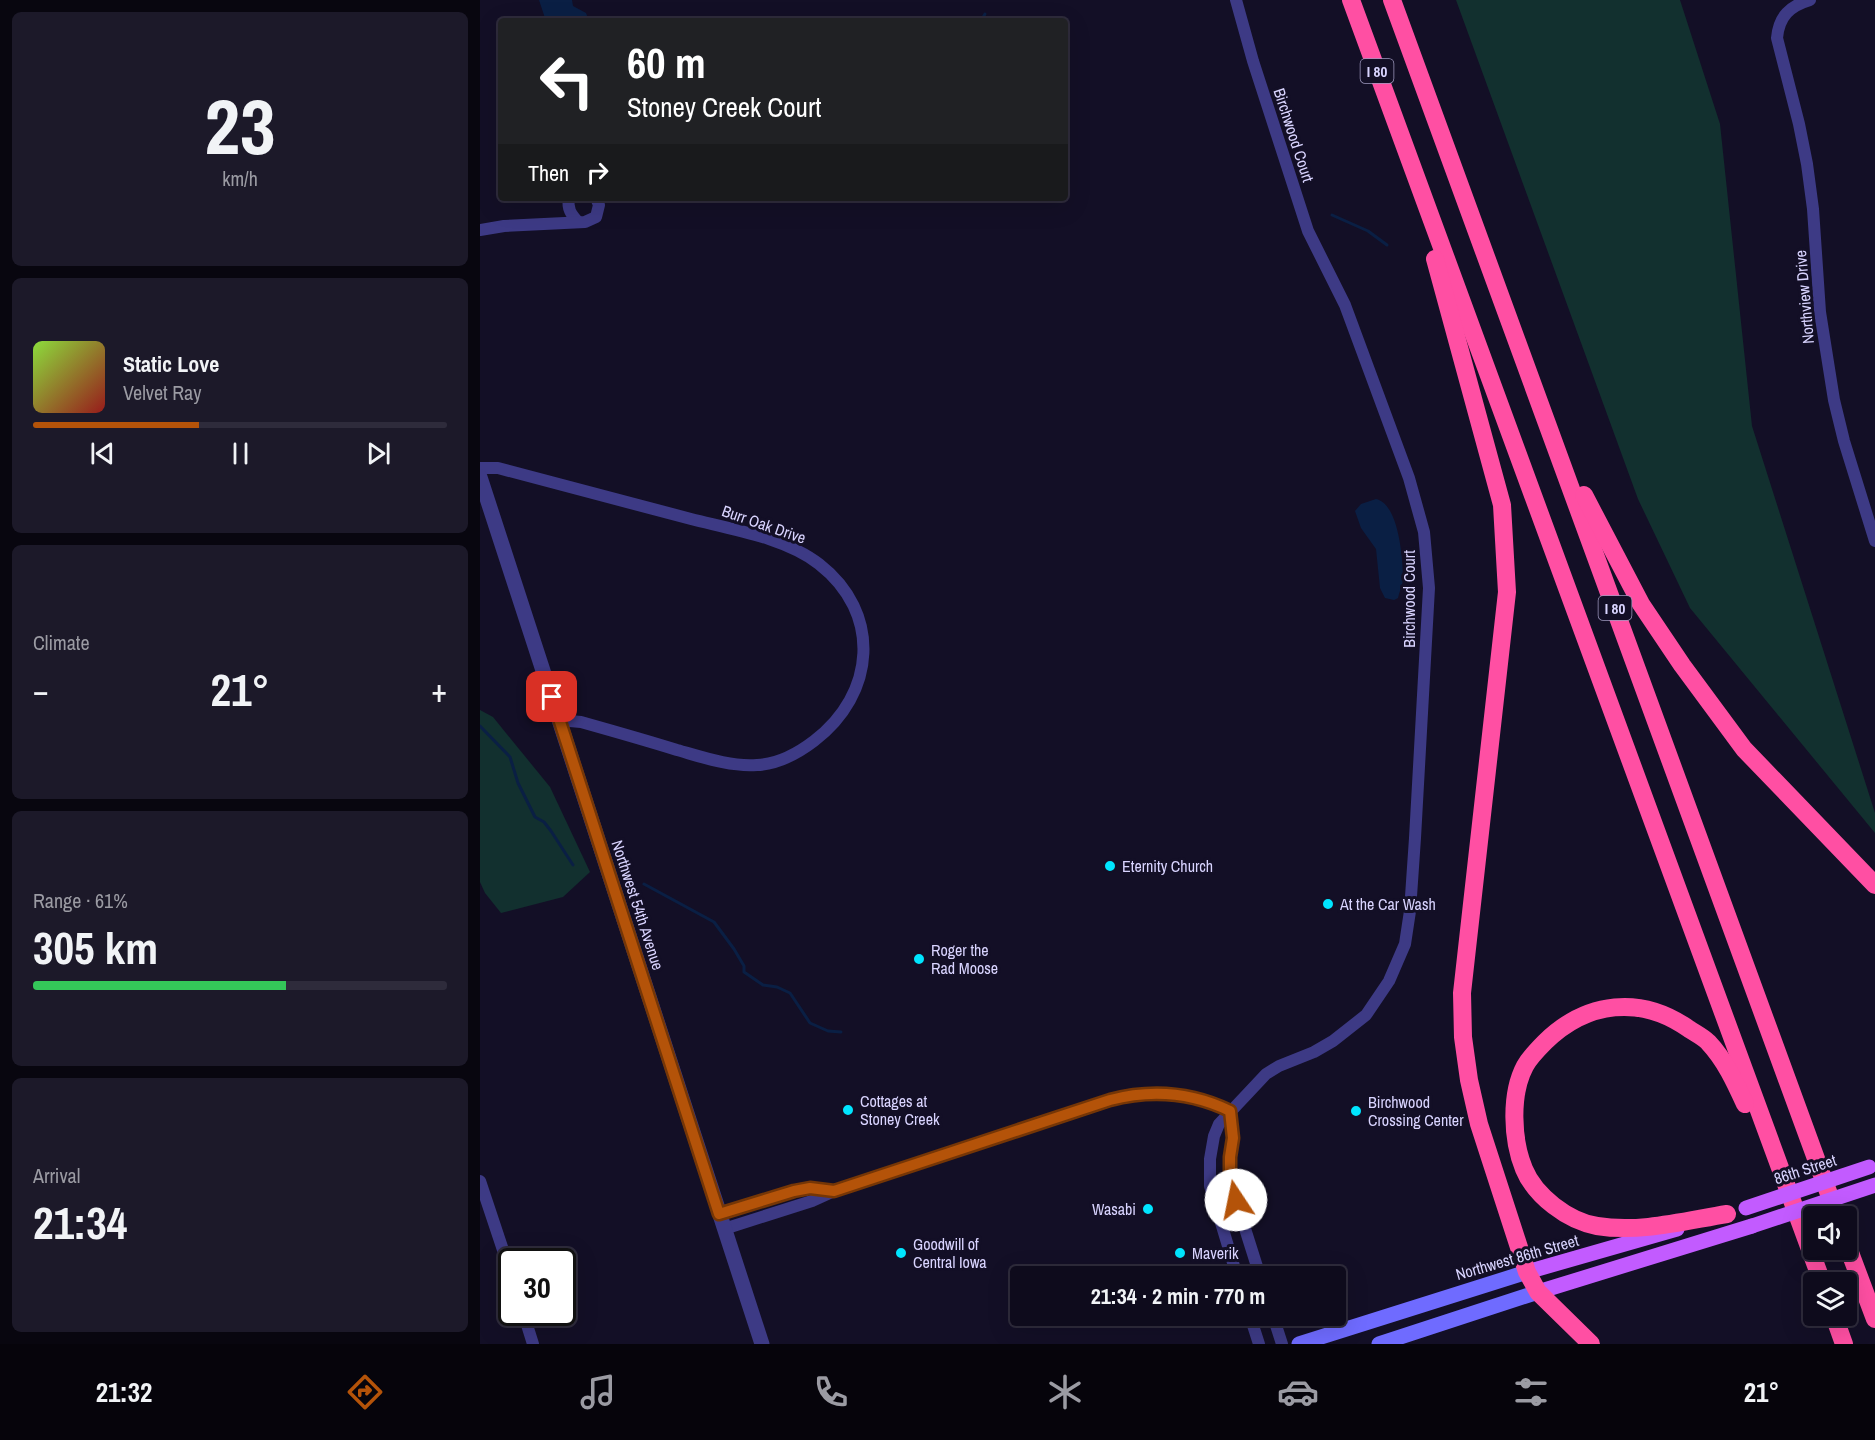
<!DOCTYPE html>
<html lang="en">
<head>
<meta charset="utf-8">
<style>
	:root { --surface:#0e0b1c; --page:#1c1929; --text:#f1f3f6; --muted:#9b9ba3; --line:#2e2b3b; --accent:#b45309 }
	body { margin:0; font-family:"Archivo Narrow",sans-serif; background:var(--page); color:var(--text); height:100vh; display:flex; flex-direction:column; font-size:22px; white-space:nowrap }
	* { box-sizing:border-box; margin:0 }
	p { font-size:20px; color:var(--muted) }
	.icon { flex:none; width:33px; height:33px; fill:none; stroke:currentColor; stroke-width:2; stroke-linecap:round; stroke-linejoin:round }
	.map { position:relative; flex:1; overflow:hidden }
	.drawer { display:flex; flex-direction:column; gap:12px; padding:12px; background:#08060f; width:480px }
	.drawer>* { flex:none }
	.guide { position:absolute; left:18px; top:18px; width:570px; height:183px; border-radius:6px; box-shadow:0 6px 24px #0002,0 0 0 2px var(--line); background:#202124; color:#fff; overflow:hidden }
	.tools { position:absolute; left:1323px; top:1206px; display:grid; gap:12px }
	.tools a { display:grid; place-items:center; width:54px; height:54px; border-radius:6px; background:var(--surface); box-shadow:0 6px 24px #0002,0 0 0 2px var(--line); font-size:30px }
	.speed { position:absolute; left:18px; top:1248px; display:flex; gap:12px; font-size:30px; font-weight:700; text-align:center }
	.speed>* { display:grid; place-content:center; width:78px; height:78px; border-radius:50%; background:var(--surface); box-shadow:0 6px 24px #0002,0 0 0 2px var(--line); line-height:1 }
	.speed .limit { border:3px solid #111; border-radius:9px; background:#fff; color:#111 }
	.pin { position:absolute; display:grid; place-items:center; width:51px; height:51px; color:#fff; margin:-26px; border-radius:12px; box-shadow:0 3px 9px #0006 }
	.me { position:absolute; width:66px; margin:-33px; rotate:349deg; stroke-linejoin:round; filter:drop-shadow(0 0 4px #0008) }
	.turn { display:flex; align-items:center; gap:21px; height:126px; padding:0 30px; font-size:27px }
	.turn .icon { width:78px; height:78px; stroke-width:2.5 }
	.turn b { display:block; font-size:42px; line-height:51px }
	.then { display:flex; align-items:center; height:57px; padding:0 30px; background:#0003; gap:12px; font-size:22px }
	.big { font-size:45px; font-weight:700; line-height:1.1 }
	.drawer .widget { flex:1; display:flex; flex-direction:column; justify-content:center; gap:9px; min-width:0; padding:0 21px; border-radius:9px; background:var(--page) }
	.drawer .dial { align-items:center; gap:0 }
	.dial b { font-size:78px; line-height:1 }
	.song { display:flex; align-items:center; gap:18px }
	.cover { width:72px; height:72px; border-radius:9px; background:linear-gradient(135deg,hsl(90 70% 55%),hsl(0 70% 35%)) }
	.played { height:6px; border-radius:3px; background:linear-gradient(90deg,var(--accent) 40%,var(--line) 40%) }
	.keys { display:flex; justify-content:space-around; direction:ltr }
	.heat { display:flex; justify-content:space-between; align-items:center; font-size:33px; direction:ltr }
	.charge { height:9px; border-radius:4px; background:linear-gradient(90deg,#34c759 61%,var(--line) 0) }
	.trip { position:absolute; left:530px; top:1266px; width:336px; height:60px; border-radius:6px; background:var(--surface); box-shadow:0 6px 24px #0002,0 0 0 2px var(--line); font-weight:700; line-height:60px; text-align:center }
	.tab-bar { display:flex; height:96px; justify-content:space-around; align-items:center; background:#06040b; color:var(--muted) }
	.tab-bar .icon { width:42px; height:42px }
	.tab-bar .current { color:var(--accent) }
	.tab-bar b { font-size:27px; color:var(--text) }
	main { display:flex; flex:1; min-height:0 }
	.map>svg:first-child { display:block }
	.green { fill:#12302f }
	.water { fill:#0a1f44 }
	.lines { fill:none; stroke-linecap:round; stroke-linejoin:round }
	.stream { stroke:#0a1f44; stroke-width:3 }
	.minor { stroke:#3d3a85; stroke-width:12 }
	.tertiary { stroke:#3d3a85; stroke-width:15 }
	.secondary { stroke:#6f6bff; stroke-width:15 }
	.primary { stroke:#c25bff; stroke-width:15 }
	.motorway { stroke:#ff4fa3; stroke-width:18 }
	.primary-bridge { stroke:#c25bff; stroke-width:15 }
	.route-casing { stroke:#753606; stroke-width:15 }
	.route { stroke:#b45309; stroke-width:10 }
	.poi-dot { fill:#00e5ff; stroke:#130f26; stroke-width:2 }
	.labels { text-anchor:middle; dominant-baseline:central; stroke-width:6; stroke-linejoin:round; paint-order:stroke }
	.shield { fill:#130f26; stroke:#9e99be; stroke-width:1.5 }
	.shield-label { font-size:15px; font-weight:bold; fill:#d9d4ff }
	.street-label { font-size:16px; fill:#d9d4ff; stroke:#130f26 }
	.poi-label { font-size:16px; fill:#d9d4ff; stroke:#130f26; text-anchor:start }
</style>
</head>
<body>
<main>
<section class="drawer">
<div class="widget dial"><b>23</b><p>km/h</p></div>
<div class="widget">
<div class="song"><i class="cover"></i><div><b>Static Love</b><p>Velvet Ray</p></div></div>
<div class="played"></div>
<div class="keys"><svg class="icon" aria-label="previous" viewBox="0 0 24 24"><path d="M18 5L8 12l10 7zM5 5v14"/></svg><svg class="icon" aria-label="pause" viewBox="0 0 24 24"><path d="M8 5v14M16 5v14"/></svg><svg class="icon" aria-label="next" viewBox="0 0 24 24"><path d="M6 5l10 7-10 7zM19 5v14"/></svg></div>
</div>
<div class="widget"><p>Climate</p>
<div class="heat"><a>−</a><b class="big">21°</b><a>+</a></div>
</div>
<div class="widget"><p>Range · 61%</p><b class="big">305 km</b><div class="charge"></div></div>
<div class="widget"><p>Arrival</p><b class="big">21:34</b></div>
</section>
<div class="map">
<svg width="1395" height="1344" viewBox="0 0 1395 1344">
	<rect width="100%" height="100%" fill="#130f26"/>
	<!-- green -->
	<g class="green">
		<polygon points="976,0 1200,0 1240,124 1272,426 1395,813 1395,833 1210,608 1158,499"/>
		<polygon points="0,710 13,717 70,787 110,872 83,897 21,913 5,893 0,882"/>
	</g>
	<!-- water -->
	<g class="water">
		<polygon points="59,0 92,0 93,6 106,13 109,21 66,21"/>
		<path d="M896,499C919,504 923,559 923,580C922,587 919,592 918,598L914,600L905,598L900,588L896,549L881,528L875,511L881,504Z"/>
	</g>
	<g class="lines">
		<!-- stream -->
		<g class="stream">
			<polyline points="501,21 505,14"/>
			<polyline points="852,215 888,231 907,245"/>
			<polyline points="0,726 30,757 38,783 55,817 64,822 71,831 93,865"/>
			<polyline points="164,884 234,922 254,949 264,966 264,972 283,985 297,987 310,993 330,1023 348,1031 361,1032"/>
		</g>
		<!-- minor -->
		<g class="minor">
			<polyline points="756,0 773,61 828,231 865,305 929,478 944,532 949,588 935,838 930,911 925,944 909,981 886,1015 853,1041 834,1052 799,1066 786,1074 739,1124 734,1136 730,1159 730,1186 757,1276"/>
			<path d="M1330,0C1310,6 1299,16 1297,38L1319,124L1327,164L1333,209L1340,312L1354,400L1364,441L1395,541"/>
			<path d="M89,198C87,209 91,214 98,222"/>
			<polyline points="0,230 24,226 105,222 116,217 119,205 116,198"/>
			<path d="M0,468H18C82,485 147,502 211,519C251,529 306,538 339,564C402,613 396,694 334,741C317,754 299,764 277,765C250,767 222,757 197,750C165,740 133,731 101,722L79,720"/>
			<polyline points="750,1111 753,1138 750,1157 750,1175 756,1200 780,1276"/>
			<polyline points="0,1181 32,1277"/>
			<polyline points="239,1214 314,1191 330,1188 353,1191"/>
			<path d="M244,1229L332,1201L354,1191L648,1095C684,1091 717,1095 750,1111"/>
			<polyline points="43,1312 53,1344"/>
			<polyline points="770,1316 779,1344"/>
			<polyline points="793,1316 802,1344"/>
		</g>
		<!-- tertiary -->
		<polyline class="tertiary" points="0,477 282,1344"/>
		<!-- secondary -->
		<g class="secondary">
			<polyline points="819,1344 1047,1272"/>
			<polyline points="899,1344 1058,1292"/>
		</g>
		<!-- primary -->
		<g class="primary">
			<polyline points="1047,1272 1197,1229"/>
			<polyline points="1058,1292 1272,1226"/>
		</g>
		<!-- motorway -->
		<g class="motorway">
			<polyline points="871,0 1342,1282"/>
			<polyline points="912,0 1357,1216"/>
			<polyline points="955,259 1022,505 1027,592 982,993 983,1037 989,1080 999,1124 1047,1272 1058,1292 1111,1344"/>
			<polyline points="1104,495 1161,604 1202,665 1264,749 1395,885"/>
			<path d="M1247,1214C1204,1221 1160,1233 1117,1226C1088,1221 1055,1196 1044,1169C1032,1140 1030,1094 1045,1066C1050,1057 1058,1049 1065,1042C1107,1001 1161,995 1209,1029C1215,1033 1223,1037 1228,1042C1245,1060 1255,1082 1265,1104"/>
			<polyline points="1366,1242 1395,1319"/>
			<polyline points="1354,1316 1364,1344"/>
		</g>
		<!-- primary-bridge -->
		<g class="primary-bridge">
			<polyline points="1266,1208 1389,1167"/>
			<polyline points="1272,1226 1395,1185"/>
		</g>
	</g>
	<g class="lines">
		<defs>
			<path id="route" d="M72,697L239,1214L314,1191L330,1188L354,1191L630,1100C672,1089 711,1092 750,1111L753,1138L750,1157V1175L756,1200"/>
		</defs>
		<!-- route casing -->
		<use href="#route" class="route-casing"/>
		<!-- route -->
		<use href="#route" class="route"/>
	</g>
	<!-- markers -->
	<g class="poi-dot">
		<circle cx="630" cy="866" r="6"/>
		<circle cx="848" cy="904" r="6"/>
		<circle cx="439" cy="959" r="6"/>
		<circle cx="368" cy="1110" r="6"/>
		<circle cx="876" cy="1111" r="6"/>
		<circle cx="668" cy="1209" r="6"/>
		<circle cx="421" cy="1253" r="6"/>
		<circle cx="700" cy="1253" r="6"/>
	</g>
	<g class="labels">
		<!-- shield labels -->
		<g class="shield">
			<rect x="880.5" y="59" width="33" height="24" rx="4.5"/>
			<rect x="1118.5" y="596" width="33" height="24" rx="4.5"/>
		</g>
		<g class="shield-label">
			<text x="897" y="71">I 80</text>
			<text x="1135" y="608">I 80</text>
		</g>
		<!-- street labels -->
		<g class="street-label">
			<text transform="translate(814 135) rotate(72)">Birchwood Court</text>
			<text transform="translate(1324 297) rotate(-95)">Northview Drive</text>
			<text transform="translate(284 524) rotate(19)">Burr Oak Drive</text>
			<text transform="translate(929 599) rotate(-90)">Birchwood Court</text>
			<text transform="translate(158 905) rotate(72)">Northwest 54th Avenue</text>
			<text transform="translate(1325 1169) rotate(-18)">86th Street</text>
			<text transform="translate(1037 1257) rotate(-16)">Northwest 86th Street</text>
		</g>
		<!-- poi labels -->
		<g class="poi-label">
			<text x="642" y="866">Eternity Church</text>
			<text x="860" y="904">At the Car Wash</text>
			<text x="451" y="950">Roger the<tspan x="451" dy="18">Rad Moose</tspan></text>
			<text x="380" y="1101">Cottages at<tspan x="380" dy="18">Stoney Creek</tspan></text>
			<text x="888" y="1102">Birchwood<tspan x="888" dy="18">Crossing Center</tspan></text>
			<text x="656" y="1209" text-anchor="end">Wasabi</text>
			<text x="433" y="1244">Goodwill of<tspan x="433" dy="18">Central Iowa</tspan></text>
			<text x="712" y="1253">Maverik</text>
		</g>
	</g>
</svg>
<div class="tools">
<a><svg class="icon" aria-label="sound" viewBox="0 0 24 24"><path d="M4 9h4l5-4v14l-5-4H4zM17 9q2 3 0 6"/></svg></a>
<a><svg class="icon" aria-label="layers" viewBox="0 0 24 24"><path d="M12 4l9 5-9 5-9-5zM3 14l9 5 9-5"/></svg></a>
</div>
<div class="speed"><div class="limit">30</div></div>
<div class="pin" style="left:72px;top:697px;background:#d93025"><svg class="icon" aria-label="arrive" viewBox="0 0 24 24"><path d="M6 21V4h12l-3 4 3 4H6"/></svg></div>
<svg class="me" style="left:756px;top:1200px" viewBox="-20 -20 40 40"><circle r="19" fill="#fff"/><path d="M0-13L10 11 0 6-10 11z" fill="#b45309"/></svg>
<div class="trip">21:34 · 2 min · 770 m</div>
<div class="guide">
<div class="turn"><svg class="icon" aria-label="left" viewBox="0 0 24 24"><path d="M17 20v-9H6M10 6l-5 5 5 5"/></svg><div><b>60 m</b>Stoney Creek Court</div></div>
<div class="then">Then<svg class="icon" aria-label="right" viewBox="0 0 24 24"><path d="M7 20v-9h11M14 6l5 5-5 5"/></svg></div>
</div>
</div>
</main>
<nav class="tab-bar">
<b>21:32</b>
<svg class="icon current" aria-label="directions" viewBox="0 0 24 24"><path d="M12 3l9 9-9 9-9-9zM9 14v-3h6M13 9l2 2-2 2"/></svg>
<svg class="icon" aria-label="music" viewBox="0 0 24 24"><path d="M9 18V5l10-2v13"/><circle cx="6" cy="18" r="3"/><circle cx="16" cy="16" r="3"/></svg>
<svg class="icon" aria-label="phone" viewBox="0 0 24 24"><path d="M5 4h4l2 5-3 2q2 4 5 5l2-3 5 2v4C11 20 4 13 5 4z"/></svg>
<svg class="icon" aria-label="climate" viewBox="0 0 24 24"><path d="M12 3v18M4 7l16 10M4 17L20 7"/></svg>
<svg class="icon" aria-label="car" viewBox="0 0 24 24"><path d="M5 17H2v-5l4-1 3-4h7l3 4 3 1v5h-3M9 17h6M6 11h13"/><circle cx="7" cy="17" r="2"/><circle cx="17" cy="17" r="2"/></svg>
<svg class="icon" aria-label="filters" viewBox="0 0 24 24"><path d="M4 7h16M4 17h16"/><circle cx="9" cy="7" r="2"/><circle cx="15" cy="17" r="2"/></svg>
<b>21°</b>
</nav>
</body>
</html>
